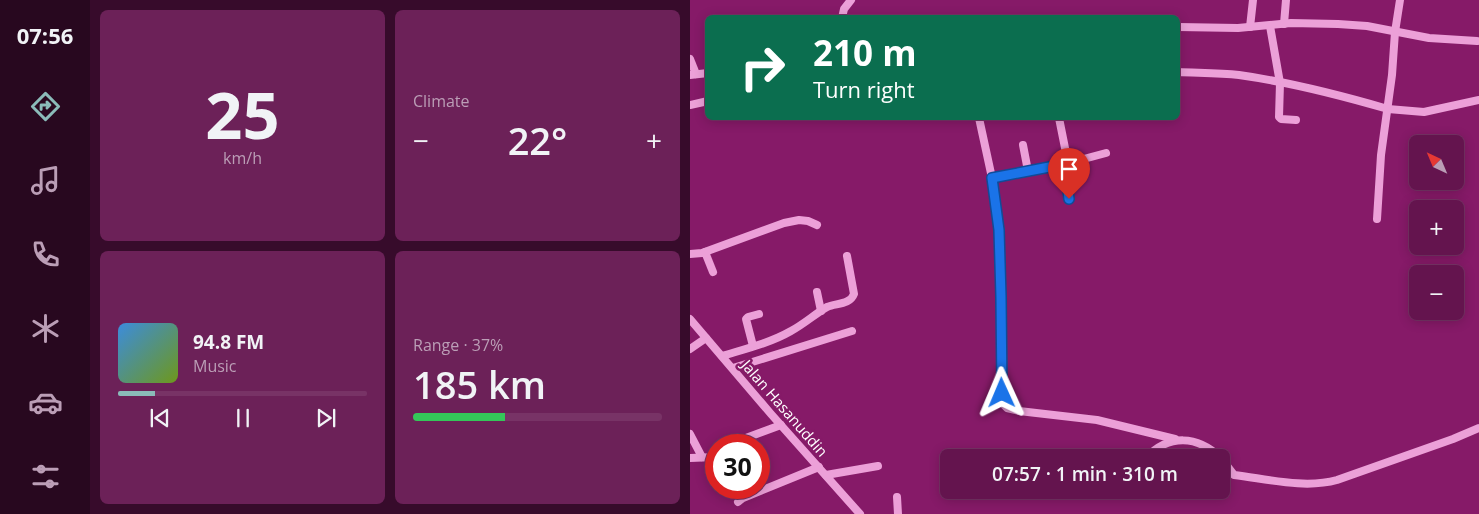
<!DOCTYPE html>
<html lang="en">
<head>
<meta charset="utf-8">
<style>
	:root { --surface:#64144e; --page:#6c2158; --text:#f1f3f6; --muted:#bb9eb6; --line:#783366; --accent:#8bbbb9 }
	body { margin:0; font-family:"Open Sans",sans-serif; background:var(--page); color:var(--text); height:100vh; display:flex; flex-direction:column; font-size:19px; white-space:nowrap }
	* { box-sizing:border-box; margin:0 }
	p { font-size:16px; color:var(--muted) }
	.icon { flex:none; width:28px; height:28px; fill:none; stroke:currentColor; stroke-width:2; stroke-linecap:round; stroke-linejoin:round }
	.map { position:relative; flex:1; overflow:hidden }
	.details { display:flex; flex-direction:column; gap:10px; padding:10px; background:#370b2b; width:600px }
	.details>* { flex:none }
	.banner { position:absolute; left:15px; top:15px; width:475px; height:105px; border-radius:8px; box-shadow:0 2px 12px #0003,0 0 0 1px var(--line); background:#0b6e4f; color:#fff; overflow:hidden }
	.needle { width:32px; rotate:316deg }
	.buttons { position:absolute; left:719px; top:135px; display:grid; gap:10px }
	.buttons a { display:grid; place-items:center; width:55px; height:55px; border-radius:8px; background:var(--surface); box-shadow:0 2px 12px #0003,0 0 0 1px var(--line); font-size:25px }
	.speed { position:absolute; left:15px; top:434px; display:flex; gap:10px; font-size:25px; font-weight:700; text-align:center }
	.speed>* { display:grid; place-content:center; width:65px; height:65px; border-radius:50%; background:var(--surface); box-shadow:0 2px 12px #0003,0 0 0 1px var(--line); line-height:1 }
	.speed .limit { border:8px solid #d22; background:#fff; color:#111 }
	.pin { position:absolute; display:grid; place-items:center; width:42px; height:42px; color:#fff; margin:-51px -21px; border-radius:50% 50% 50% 0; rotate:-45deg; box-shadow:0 0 5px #0007 }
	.pin .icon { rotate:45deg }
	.me { position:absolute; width:55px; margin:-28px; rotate:359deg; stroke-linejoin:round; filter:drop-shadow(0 0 4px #0008) }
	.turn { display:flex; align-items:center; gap:18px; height:105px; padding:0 25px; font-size:22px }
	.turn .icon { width:65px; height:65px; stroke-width:2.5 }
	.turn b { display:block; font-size:35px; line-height:42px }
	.big { font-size:38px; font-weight:600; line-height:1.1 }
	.details .widget { flex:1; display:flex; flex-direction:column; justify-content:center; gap:8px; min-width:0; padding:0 18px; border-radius:8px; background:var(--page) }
	.details .dial { align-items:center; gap:0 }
	.dial b { font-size:65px; line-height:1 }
	.song { display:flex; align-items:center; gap:15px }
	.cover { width:60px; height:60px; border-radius:8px; background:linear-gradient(135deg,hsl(210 70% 55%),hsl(80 70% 35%)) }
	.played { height:5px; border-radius:2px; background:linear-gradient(90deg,var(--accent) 15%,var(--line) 15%) }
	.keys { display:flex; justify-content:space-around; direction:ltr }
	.heat { display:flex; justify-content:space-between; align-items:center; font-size:28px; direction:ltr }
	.charge { height:8px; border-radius:4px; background:linear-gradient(90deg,#34c759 37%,var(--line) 0) }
	.details .tiles { flex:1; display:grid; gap:10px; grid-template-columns:repeat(2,1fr) }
	.trip { position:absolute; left:250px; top:449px; width:290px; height:50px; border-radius:8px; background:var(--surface); box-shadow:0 2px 12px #0003,0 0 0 1px var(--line); font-weight:600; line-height:50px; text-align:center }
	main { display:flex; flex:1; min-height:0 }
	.menu { display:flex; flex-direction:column; width:90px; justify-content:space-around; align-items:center; background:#28081f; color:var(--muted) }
	.menu .icon { width:35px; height:35px }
	.menu .on { color:var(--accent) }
	.menu b { font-size:22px; color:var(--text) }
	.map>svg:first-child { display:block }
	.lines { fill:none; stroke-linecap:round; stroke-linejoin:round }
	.minor { stroke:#eca0d8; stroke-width:8 }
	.route-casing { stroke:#114b97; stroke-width:12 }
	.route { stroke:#1a73e8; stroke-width:9 }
	.labels { text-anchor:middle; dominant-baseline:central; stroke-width:5; stroke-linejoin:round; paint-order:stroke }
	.street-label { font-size:15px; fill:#fff; stroke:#861a68 }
</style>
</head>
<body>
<main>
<nav class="menu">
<b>07:56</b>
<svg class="icon on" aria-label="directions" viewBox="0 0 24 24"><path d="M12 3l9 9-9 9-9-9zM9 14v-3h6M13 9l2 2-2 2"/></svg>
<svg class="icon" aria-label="music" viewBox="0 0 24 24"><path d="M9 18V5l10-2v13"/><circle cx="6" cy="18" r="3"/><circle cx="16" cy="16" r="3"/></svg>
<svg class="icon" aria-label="phone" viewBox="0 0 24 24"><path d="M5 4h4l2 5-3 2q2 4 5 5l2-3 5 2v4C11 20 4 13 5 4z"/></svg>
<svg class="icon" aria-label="climate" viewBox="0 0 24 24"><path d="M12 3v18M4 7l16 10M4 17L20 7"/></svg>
<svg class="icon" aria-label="car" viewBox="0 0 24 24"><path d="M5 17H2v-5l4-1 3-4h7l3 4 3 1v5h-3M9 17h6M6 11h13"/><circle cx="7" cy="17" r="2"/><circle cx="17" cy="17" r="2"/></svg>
<svg class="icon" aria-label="filters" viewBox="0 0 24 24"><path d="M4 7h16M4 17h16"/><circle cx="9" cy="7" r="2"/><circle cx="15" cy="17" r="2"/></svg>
</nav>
<section class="details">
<div class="tiles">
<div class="widget dial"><b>25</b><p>km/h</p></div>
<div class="widget"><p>Climate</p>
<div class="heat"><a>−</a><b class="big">22°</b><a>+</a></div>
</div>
<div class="widget">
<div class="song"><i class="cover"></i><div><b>94.8 FM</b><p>Music</p></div></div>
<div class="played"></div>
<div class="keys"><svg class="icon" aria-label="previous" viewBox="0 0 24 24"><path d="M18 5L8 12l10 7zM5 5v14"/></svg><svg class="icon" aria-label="pause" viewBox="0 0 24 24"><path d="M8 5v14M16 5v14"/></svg><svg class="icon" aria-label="next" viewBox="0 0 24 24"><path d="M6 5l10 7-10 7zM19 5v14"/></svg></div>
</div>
<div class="widget"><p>Range · 37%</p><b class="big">185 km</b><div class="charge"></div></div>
</div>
</section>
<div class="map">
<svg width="789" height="514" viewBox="0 0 789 514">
	<rect width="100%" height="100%" fill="#861a68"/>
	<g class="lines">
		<!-- minor -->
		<g class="minor">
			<polyline points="152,18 154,9 161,0"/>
			<polyline points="594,24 596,0"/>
			<polyline points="580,26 590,83 589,117 591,119 606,120"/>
			<polyline points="488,27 548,28 601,23 648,24 677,26 739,38 787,41"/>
			<polyline points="560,27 563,0"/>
			<polyline points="0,59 6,74"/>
			<path d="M488,72C508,73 529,73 549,75C599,82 650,95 698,109L734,112L789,100"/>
			<polyline points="0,75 18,73"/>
			<polyline points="0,105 18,101"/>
			<polyline points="289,118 302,178 309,230 313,404 317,408 329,411 407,420 485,439"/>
			<polyline points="369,118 378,163"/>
			<polyline points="333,145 338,171"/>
			<polyline points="375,164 379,199"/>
			<polyline points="302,178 375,164 416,153"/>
			<polyline points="687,219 691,155 702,75 705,32 710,0"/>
			<polyline points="15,252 23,272"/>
			<polyline points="0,254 12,253 94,223 109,220 118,221 127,225"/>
			<polyline points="127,292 131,311"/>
			<polyline points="0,319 81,414 170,514"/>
			<polyline points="63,346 56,319 58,317 69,314"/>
			<polyline points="0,349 16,338"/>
			<path d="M32,356C55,349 80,343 101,331C114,324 125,314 137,307C146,303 160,305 164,294L157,256"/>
			<polyline points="43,368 162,331"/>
			<polyline points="0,434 12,457"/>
			<polyline points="37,445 91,425"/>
			<polyline points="0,458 26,457"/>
			<path d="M456,458C479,434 507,435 531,458"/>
			<path d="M531,458L544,475C577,479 615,489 647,480L763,439L789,428"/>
			<polyline points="136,475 188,466"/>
			<polyline points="207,497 208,514"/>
			<polyline points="48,502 53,498 129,467"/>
		</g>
	</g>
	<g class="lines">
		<defs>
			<polyline id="route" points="312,393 311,297 309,230 302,178 375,164 379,199"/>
		</defs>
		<!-- route casing -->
		<use href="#route" class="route-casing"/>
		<!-- route -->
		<use href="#route" class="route"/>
	</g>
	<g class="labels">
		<!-- street labels -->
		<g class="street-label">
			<text transform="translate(95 408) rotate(49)">Jalan Hasanuddin</text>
		</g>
	</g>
</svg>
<div class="buttons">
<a><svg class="needle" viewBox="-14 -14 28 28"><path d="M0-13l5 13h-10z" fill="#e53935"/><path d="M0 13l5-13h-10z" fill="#bb9eb6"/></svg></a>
<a>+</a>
<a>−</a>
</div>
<div class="speed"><div class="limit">30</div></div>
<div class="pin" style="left:379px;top:199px;background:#d93025"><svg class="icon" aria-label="arrive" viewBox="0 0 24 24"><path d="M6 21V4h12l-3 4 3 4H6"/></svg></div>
<svg class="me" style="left:312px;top:393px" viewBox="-20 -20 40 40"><path d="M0-17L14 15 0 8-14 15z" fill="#1a73e8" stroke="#fff" stroke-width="4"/></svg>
<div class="trip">07:57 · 1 min · 310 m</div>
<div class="banner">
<div class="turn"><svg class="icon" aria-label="right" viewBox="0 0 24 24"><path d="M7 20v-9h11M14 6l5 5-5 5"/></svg><div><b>210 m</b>Turn right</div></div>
</div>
</div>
</main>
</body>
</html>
